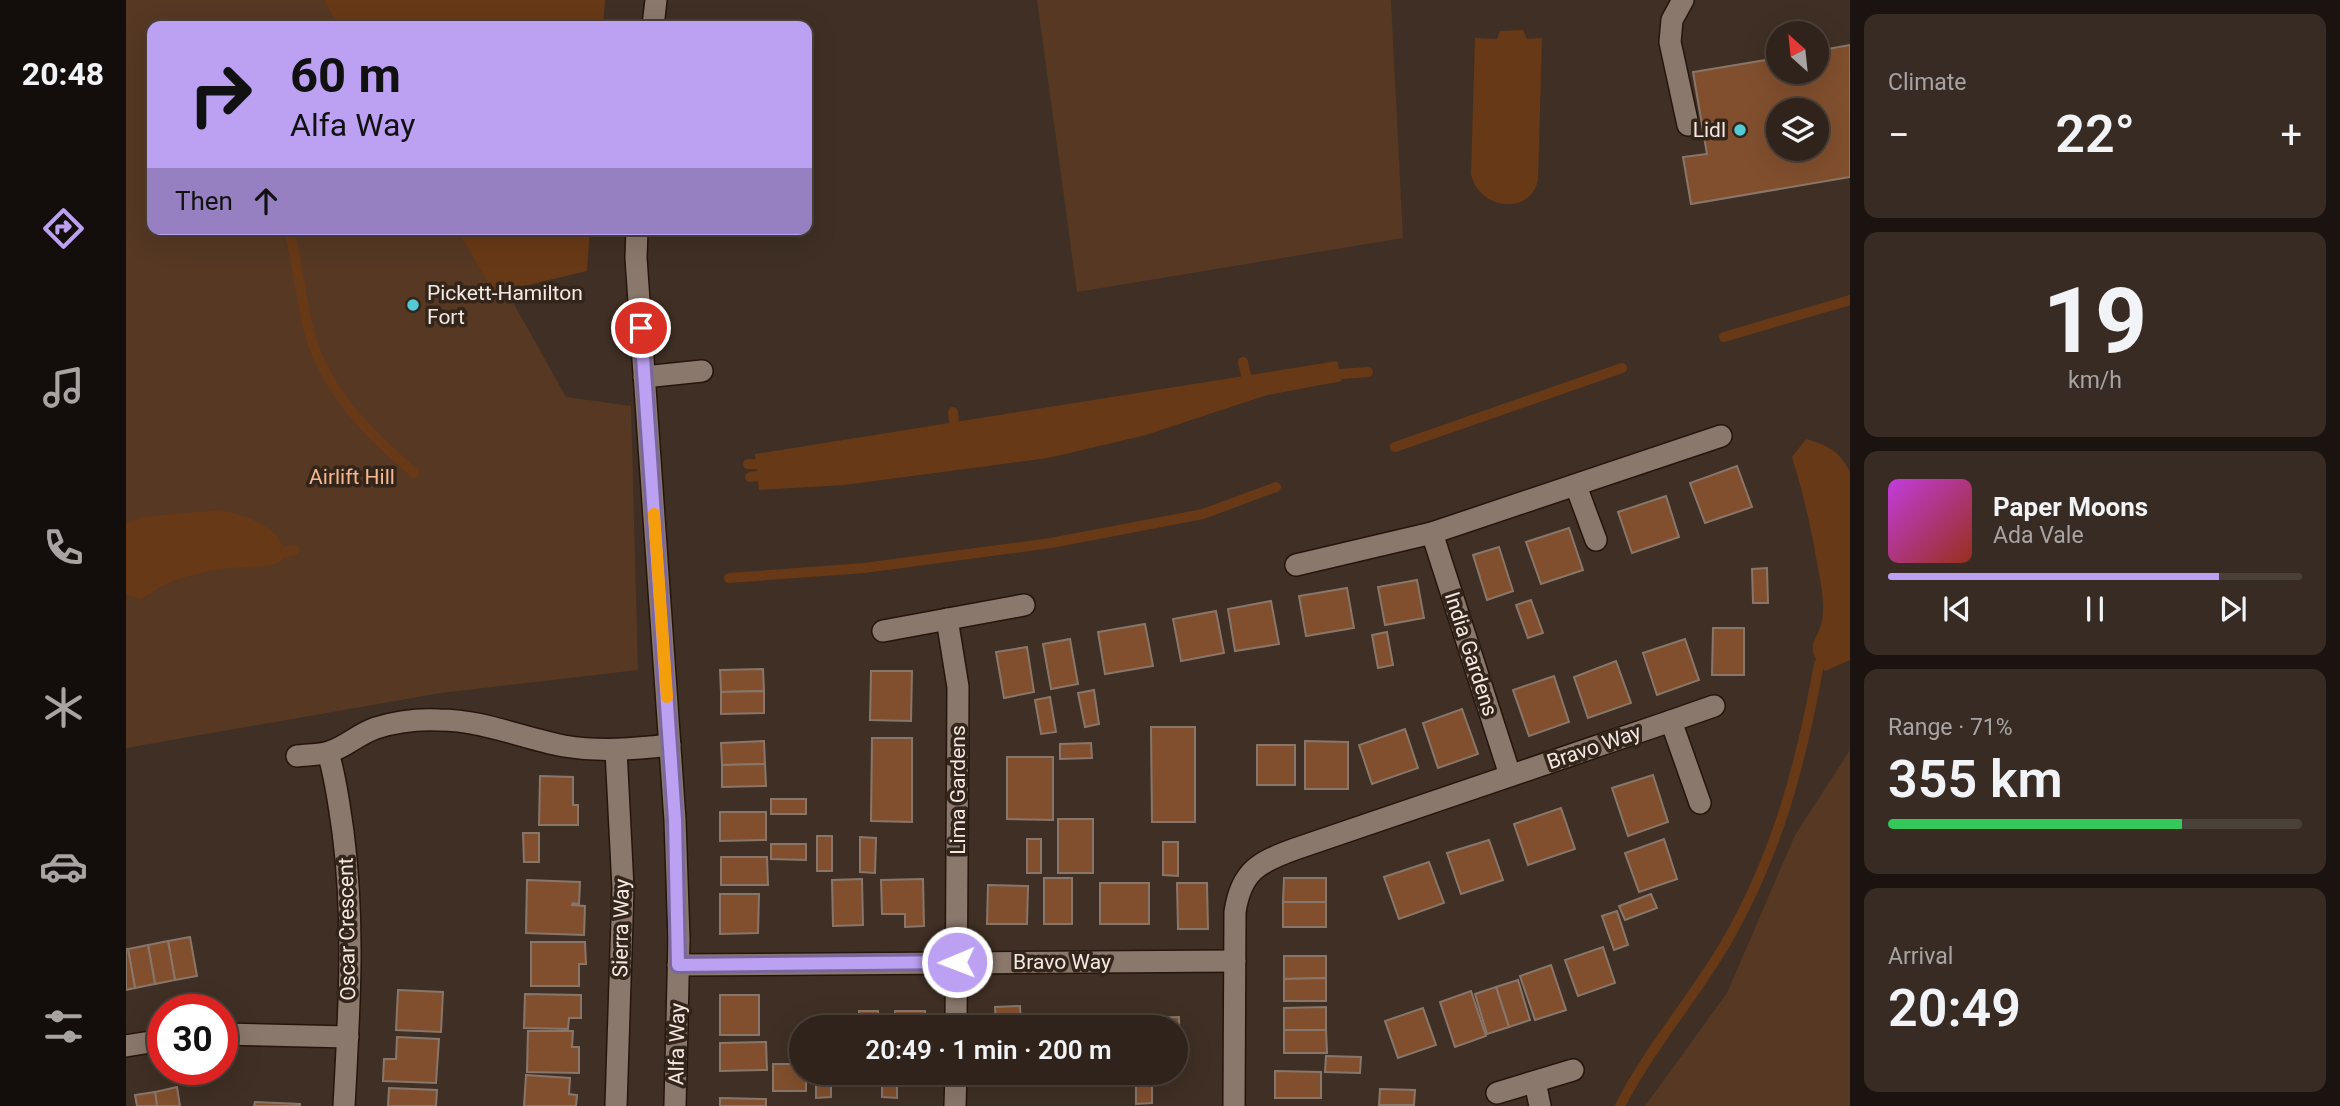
<!DOCTYPE html>
<html lang="en">
<head>
<meta charset="utf-8">
<style>
	:root { --surface:#2f231b; --page:#372b24; --text:#f1f3f6; --muted:#a7a4a3; --line:#4a403a; --accent:#bca0f2 }
	body { margin:0; font-family:Roboto,sans-serif; background:var(--page); color:var(--text); height:100vh; display:flex; flex-direction:column; font-size:26px; white-space:nowrap }
	* { box-sizing:border-box; margin:0 }
	p { font-size:23px; color:var(--muted) }
	.icon { flex:none; width:38px; height:38px; fill:none; stroke:currentColor; stroke-width:2; stroke-linecap:round; stroke-linejoin:round }
	.map { position:relative; flex:1; overflow:hidden }
	.drawer { display:flex; flex-direction:column; gap:14px; padding:14px; background:#1a130f; width:490px }
	.drawer>* { flex:none }
	.guide { position:absolute; left:21px; top:21px; width:665px; height:214px; border-radius:14px; box-shadow:0 7px 28px #0002,0 0 0 2px var(--line); background:#bca0f2; color:#111; overflow:hidden }
	.needle { width:46px; rotate:333deg }
	.controls { position:absolute; left:1640px; top:21px; display:grid; gap:14px }
	.controls a { display:grid; place-items:center; width:63px; height:63px; border-radius:50%; background:var(--surface); box-shadow:0 7px 28px #0002,0 0 0 2px var(--line); font-size:35px }
	.speed { position:absolute; left:21px; top:994px; display:flex; gap:14px; font-size:35px; font-weight:700; text-align:center }
	.speed>* { display:grid; place-content:center; width:91px; height:91px; border-radius:50%; background:var(--surface); box-shadow:0 7px 28px #0002,0 0 0 2px var(--line); line-height:1 }
	.speed .limit { border:10px solid #d22; background:#fff; color:#111 }
	.pin { position:absolute; display:grid; place-items:center; width:60px; height:60px; color:#fff; margin:-30px; border:4px solid #fff; border-radius:50%; box-shadow:0 2px 7px #0007 }
	.me { position:absolute; width:77px; margin:-38px; rotate:269deg; stroke-linejoin:round; filter:drop-shadow(0 0 5px #0008) }
	.turn { display:flex; align-items:center; gap:24px; height:147px; padding:0 28px; font-size:32px }
	.turn .icon { width:91px; height:91px; stroke-width:2.5 }
	.turn b { display:block; font-size:49px; line-height:60px }
	.then { display:flex; align-items:center; height:66px; padding:0 28px; background:#0003; gap:14px; font-size:26px }
	.big { font-size:52px; font-weight:600; line-height:1.1 }
	.drawer .tile { flex:1; display:flex; flex-direction:column; justify-content:center; gap:10px; min-width:0; padding:0 24px; border-radius:14px; background:var(--page) }
	.drawer .dial { align-items:center; gap:0 }
	.dial b { font-size:91px; line-height:1 }
	.song { display:flex; align-items:center; gap:21px }
	.cover { width:84px; height:84px; border-radius:10px; background:linear-gradient(135deg,hsl(290 70% 55%),hsl(10 70% 35%)) }
	.played { height:7px; border-radius:4px; background:linear-gradient(90deg,var(--accent) 80%,var(--line) 80%) }
	.keys { display:flex; justify-content:space-around; direction:ltr }
	.heat { display:flex; justify-content:space-between; align-items:center; font-size:38px; direction:ltr }
	.charge { height:10px; border-radius:5px; background:linear-gradient(90deg,#34c759 71%,var(--line) 0) }
	.trip { position:absolute; left:663px; top:1015px; width:399px; height:70px; border-radius:35px; background:var(--surface); box-shadow:0 7px 28px #0002,0 0 0 2px var(--line); font-weight:600; line-height:70px; text-align:center }
	main { display:flex; flex:1; min-height:0 }
	.tabs { display:flex; flex-direction:column; width:126px; justify-content:space-around; align-items:center; background:#130e0b; color:var(--muted) }
	.tabs .icon { width:49px; height:49px }
	.tabs .selected { color:var(--accent) }
	.tabs b { font-size:32px; color:var(--text) }
	.map>svg:first-child { display:block }
	.green { fill:#563823 }
	.water { fill:#683916 }
	.lines { fill:none; stroke-linecap:round; stroke-linejoin:round }
	.stream { stroke:#683916; stroke-width:10 }
	.building { fill:#814f2e; stroke:#89766a; stroke-width:2; fill-rule:evenodd }
	.minor-casing { stroke:#25160d; stroke-width:24 }
	.minor { stroke:#8b786c; stroke-width:21 }
	.route-casing { stroke:#7a689d; stroke-width:18 }
	.route { stroke:#bca0f2; stroke-width:12 }
	.slow { stroke:#f59e0b; stroke-width:12 }
	.poi-dot { fill:#52cbd7; stroke:#34251b; stroke-width:2.5 }
	.labels { text-anchor:middle; dominant-baseline:central; stroke-width:7; stroke-linejoin:round; paint-order:stroke }
	.poi-label { font-size:21px; fill:#f3e9e2; stroke:#34251b; text-anchor:end }
	.park-label { font-size:21px; fill:#f6b890; stroke:#34251b }
	.street-label { font-size:21px; fill:#f3e9e2; stroke:#34251b }
</style>
</head>
<body>
<main>
<nav class="tabs">
<b>20:48</b>
<svg class="icon selected" aria-label="directions" viewBox="0 0 24 24"><path d="M12 3l9 9-9 9-9-9zM9 14v-3h6M13 9l2 2-2 2"/></svg>
<svg class="icon" aria-label="music" viewBox="0 0 24 24"><path d="M9 18V5l10-2v13"/><circle cx="6" cy="18" r="3"/><circle cx="16" cy="16" r="3"/></svg>
<svg class="icon" aria-label="phone" viewBox="0 0 24 24"><path d="M5 4h4l2 5-3 2q2 4 5 5l2-3 5 2v4C11 20 4 13 5 4z"/></svg>
<svg class="icon" aria-label="climate" viewBox="0 0 24 24"><path d="M12 3v18M4 7l16 10M4 17L20 7"/></svg>
<svg class="icon" aria-label="car" viewBox="0 0 24 24"><path d="M5 17H2v-5l4-1 3-4h7l3 4 3 1v5h-3M9 17h6M6 11h13"/><circle cx="7" cy="17" r="2"/><circle cx="17" cy="17" r="2"/></svg>
<svg class="icon" aria-label="filters" viewBox="0 0 24 24"><path d="M4 7h16M4 17h16"/><circle cx="9" cy="7" r="2"/><circle cx="15" cy="17" r="2"/></svg>
</nav>
<div class="map">
<svg width="1724" height="1106" viewBox="0 0 1724 1106">
	<rect width="100%" height="100%" fill="#3f2f24"/>
	<!-- green -->
	<g class="green">
		<polygon points="0,0 200,0 217,26 26,26 26,229 346,229 440,397 505,406 512,670 315,693 0,748"/>
		<polygon points="911,0 1265,0 1277,238 951,292"/>
		<polygon points="1724,750 1724,1106 1519,1106 1601,993 1669,835"/>
	</g>
	<!-- water -->
	<g class="water">
		<polygon points="198,0 479,0 477,26 213,26"/>
		<path d="M1397,30L1401,39L1416,38L1412,180C1404,217 1352,209 1345,174L1349,38L1371,39L1374,31Z"/>
		<polygon points="331,229 464,229 461,271 368,293"/>
		<polygon points="1211,361 1216,381 1141,395 1020,435 922,458 718,485 633,490 629,454"/>
		<path d="M1680,439C1702,446 1713,450 1724,472V660L1699,671C1673,642 1696,642 1697,612C1698,596 1694,579 1691,563C1685,527 1677,492 1666,457Z"/>
		<path d="M94,510C117,514 164,529 157,560C146,568 133,566 120,567C94,568 62,574 38,585C29,589 23,596 14,599L0,594V524L16,517Z"/>
	</g>
	<g class="lines">
		<!-- stream -->
		<g class="stream">
			<path d="M163,229C171,263 175,297 183,331C199,392 243,433 288,473"/>
			<polyline points="1598,337 1724,300"/>
			<polyline points="1117,362 1120,375"/>
			<polyline points="1214,374 1242,372"/>
			<polyline points="827,412 828,422"/>
			<polyline points="1269,447 1496,368"/>
			<polyline points="622,464 630,464"/>
			<polyline points="624,477 631,476"/>
			<polyline points="159,552 168,550"/>
			<polyline points="603,578 738,568 925,543 1077,514 1150,487"/>
			<path d="M1494,1106C1524,1047 1568,998 1601,941C1652,852 1675,764 1693,664"/>
		</g>
	</g>
	<!-- building -->
	<g class="building">
		<path d="M1724,45V177L1565,204L1557,157L1581,154L1567,72L1652,58V72H1690V51ZM1652,110H1690V149H1652Z"/>
		<polygon points="1611,466 1626,507 1579,523 1564,483"/>
		<polygon points="1540,496 1553,537 1506,553 1492,512"/>
		<polygon points="1443,528 1457,570 1415,584 1400,542"/>
		<polygon points="1373,547 1387,591 1361,600 1347,555"/>
		<polygon points="1641,568 1642,603 1627,603 1626,569"/>
		<polygon points="1291,580 1298,618 1259,625 1252,587"/>
		<polygon points="1221,588 1228,628 1180,636 1173,596"/>
		<polygon points="1405,600 1417,633 1402,638 1390,605"/>
		<polygon points="1145,601 1153,644 1109,651 1102,609"/>
		<polygon points="1090,611 1098,653 1055,661 1047,619"/>
		<polygon points="1019,624 1027,666 979,674 972,632"/>
		<polygon points="1587,628 1618,628 1618,675 1586,675"/>
		<polygon points="1261,632 1267,665 1252,668 1246,635"/>
		<polygon points="944,639 952,684 925,689 917,644"/>
		<polygon points="1559,639 1573,680 1531,695 1517,653"/>
		<polygon points="901,647 908,692 878,698 870,652"/>
		<polygon points="1490,661 1505,703 1462,718 1448,677"/>
		<polygon points="637,669 638,691 595,692 594,670"/>
		<polygon points="745,671 786,671 785,721 744,720"/>
		<polygon points="1428,676 1443,722 1403,736 1387,690"/>
		<polygon points="968,690 973,724 959,727 952,693"/>
		<polygon points="638,691 638,713 595,714 595,692"/>
		<polygon points="924,697 930,732 915,734 909,700"/>
		<polygon points="1336,709 1352,754 1312,768 1297,723"/>
		<polygon points="1025,727 1069,727 1069,822 1026,822"/>
		<polygon points="1279,729 1292,768 1246,784 1233,745"/>
		<polygon points="746,738 786,738 786,822 745,821"/>
		<polygon points="638,741 639,764 596,765 595,743"/>
		<polygon points="1179,741 1222,742 1222,789 1179,789"/>
		<polygon points="965,743 966,758 934,759 934,744"/>
		<rect x="1131" y="745" width="38" height="40"/>
		<polygon points="881,757 927,757 927,820 881,819"/>
		<polygon points="639,764 640,786 596,787 596,765"/>
		<polygon points="1527,775 1542,822 1502,836 1486,788"/>
		<polygon points="414,776 447,777 447,805 452,805 452,825 413,825"/>
		<rect x="645" y="799" width="35" height="15"/>
		<polygon points="1435,808 1449,849 1402,865 1388,824"/>
		<polygon points="594,812 640,812 640,840 594,841"/>
		<rect x="932" y="819" width="35" height="54"/>
		<polygon points="397,833 413,833 413,862 398,862"/>
		<rect x="691" y="836" width="15" height="35"/>
		<polygon points="734,837 750,838 749,873 734,872"/>
		<rect x="901" y="839" width="14" height="34"/>
		<polygon points="1538,839 1551,879 1513,892 1499,853"/>
		<polygon points="1363,840 1377,880 1335,894 1321,853"/>
		<polygon points="1037,842 1052,842 1052,876 1037,875"/>
		<polygon points="645,844 680,844 680,860 645,859"/>
		<polygon points="595,857 641,857 642,885 595,885"/>
		<polygon points="1303,862 1318,903 1273,919 1258,877"/>
		<rect x="918" y="878" width="28" height="46"/>
		<polygon points="1158,878 1200,878 1200,902 1157,902"/>
		<polygon points="736,879 737,925 707,926 706,880"/>
		<polygon points="797,879 798,926 779,927 779,914 756,914 755,880"/>
		<polygon points="401,880 454,882 453,904 447,903 446,905 459,906 458,935 400,933"/>
		<rect x="974" y="883" width="49" height="41"/>
		<polygon points="1051,883 1081,883 1082,929 1052,929"/>
		<polygon points="862,885 902,886 901,924 861,924"/>
		<polygon points="594,894 633,894 632,933 594,934"/>
		<polygon points="1525,894 1531,908 1499,920 1493,906"/>
		<rect x="1157" y="902" width="43" height="25"/>
		<polygon points="1491,911 1502,945 1488,950 1476,916"/>
		<polygon points="64,937 71,976 49,980 42,941"/>
		<polygon points="42,941 49,980 29,984 22,945"/>
		<polygon points="405,942 459,942 460,964 453,964 453,986 405,986"/>
		<polygon points="22,945 29,984 9,988 2,949"/>
		<polygon points="1477,947 1489,983 1452,996 1439,960"/>
		<polygon points="0,949 2,949 9,988 0,990"/>
		<polygon points="1158,956 1200,956 1200,978 1158,979"/>
		<polygon points="1425,965 1440,1010 1409,1020 1394,976"/>
		<polygon points="1200,978 1200,1001 1158,1001 1158,979"/>
		<polygon points="1392,980 1404,1020 1383,1027 1370,987"/>
		<polygon points="1370,987 1383,1027 1361,1034 1349,994"/>
		<polygon points="272,990 317,992 315,1032 270,1030"/>
		<polygon points="1345,991 1360,1036 1329,1047 1314,1002"/>
		<polygon points="399,994 455,995 455,1018 443,1018 442,1029 398,1028"/>
		<rect x="594" y="995" width="39" height="40"/>
		<polygon points="894,1006 895,1027 870,1027 869,1007"/>
		<polygon points="1200,1007 1200,1030 1158,1030 1158,1008"/>
		<polygon points="1297,1008 1310,1045 1272,1058 1259,1021"/>
		<polygon points="733,1011 752,1011 753,1027 710,1027 710,1025 733,1024"/>
		<polygon points="769,1011 799,1011 800,1027 770,1027"/>
		<polygon points="909,1017 954,1018 954,1027 909,1027"/>
		<polygon points="1009,1017 1009,1027 979,1027 979,1018"/>
		<polygon points="1053,1017 1054,1064 1050,1064 1050,1027 1023,1027 1023,1018"/>
		<polygon points="1158,1030 1200,1030 1201,1053 1158,1053"/>
		<polygon points="402,1031 447,1031 446,1047 453,1047 453,1073 401,1072"/>
		<polygon points="271,1037 313,1039 310,1083 257,1081 258,1059 270,1059"/>
		<polygon points="640,1042 641,1070 594,1071 594,1043"/>
		<polygon points="1200,1056 1235,1057 1234,1073 1199,1072"/>
		<polygon points="647,1064 676,1064 676,1073 680,1073 680,1091 647,1091"/>
		<polygon points="1149,1071 1195,1072 1195,1098 1149,1098"/>
		<polygon points="690,1073 705,1073 705,1097 690,1098"/>
		<polygon points="756,1073 771,1073 771,1098 756,1097"/>
		<polygon points="1010,1073 1026,1073 1026,1103 1010,1104"/>
		<polygon points="400,1075 444,1078 443,1094 451,1095 450,1106 398,1106"/>
		<polygon points="51,1087 54,1106 31,1106 29,1092"/>
		<polygon points="263,1088 311,1090 310,1106 262,1106"/>
		<polygon points="1254,1089 1289,1090 1288,1105 1253,1105"/>
		<polygon points="29,1092 31,1106 11,1106 9,1095"/>
		<polygon points="594,1098 640,1099 640,1106 594,1106"/>
		<polygon points="129,1102 174,1104 174,1106 128,1106"/>
	</g>
	<g class="lines">
		<defs>
			<g id="minor">
				<polyline points="1557,0 1546,20 1544,42 1562,125"/>
				<polyline points="527,26 530,0"/>
				<polyline points="511,229 510,258 549,820 553,939 549,1106"/>
				<polyline points="518,377 576,371"/>
				<polyline points="1450,486 1470,540"/>
				<polyline points="1306,533 1384,775"/>
				<polyline points="1170,565 1306,533 1595,436"/>
				<polyline points="821,619 832,687 830,1027"/>
				<polyline points="757,631 898,605"/>
				<path d="M202,753C210,778 213,805 217,832C229,924 223,1014 218,1106"/>
				<path d="M171,756C181,755 193,755 203,752C220,747 232,734 250,728C269,722 293,719 313,720C357,720 396,738 438,746C474,752 508,749 544,745"/>
				<polyline points="1574,803 1545,721 1588,706"/>
				<polyline points="552,965 1109,961"/>
				<polyline points="96,1034 222,1037"/>
				<polyline points="0,1046 37,1040"/>
				<polyline points="1409,1082 1414,1106"/>
				<polyline points="1371,1093 1447,1070"/>
				<polyline points="490,1106 497,888 490,750"/>
				<polyline points="829,1106 830,1073"/>
				<path d="M1108,1106L1109,912C1115,871 1133,862 1169,849L1545,721"/>
			</g>
		</defs>
		<!-- minor casing -->
		<use href="#minor" class="minor-casing"/>
		<!-- minor -->
		<use href="#minor" class="minor"/>
	</g>
	<g class="lines">
		<defs>
			<polyline id="route" points="515,328 549,820 552,965 831,962"/>
		</defs>
		<!-- route casing -->
		<use href="#route" class="route-casing"/>
		<!-- route -->
		<use href="#route" class="route"/>
		<!-- slow -->
		<polyline class="slow" points="528,514 541,697"/>
	</g>
	<!-- markers -->
	<g class="poi-dot">
		<circle cx="1614" cy="130" r="7"/>
		<circle cx="287" cy="305" r="7"/>
	</g>
	<g class="labels">
		<!-- poi labels -->
		<g class="poi-label">
			<text x="1600" y="130">Lidl</text>
			<text x="301" y="293" text-anchor="start">Pickett-Hamilton<tspan x="301" dy="24">Fort</tspan></text>
		</g>
		<!-- park labels -->
		<g class="park-label">
			<text x="226" y="477">Airlift Hill</text>
		</g>
		<!-- street labels -->
		<g class="street-label">
			<text transform="translate(1345 654) rotate(72)">India Gardens</text>
			<text transform="translate(1468 747) rotate(-19)">Bravo Way</text>
			<text transform="translate(832 790) rotate(-90)">Lima Gardens</text>
			<text transform="translate(495 928) rotate(-89)">Sierra Way</text>
			<text transform="translate(221 929) rotate(-91)">Oscar Crescent</text>
			<text x="936" y="962">Bravo Way</text>
			<text transform="translate(551 1044) rotate(-89)">Alfa Way</text>
		</g>
	</g>
</svg>
<div class="controls">
<a><svg class="needle" viewBox="-14 -14 28 28"><path d="M0-13l5 13h-10z" fill="#e53935"/><path d="M0 13l5-13h-10z" fill="#a7a4a3"/></svg></a>
<a><svg class="icon" aria-label="layers" viewBox="0 0 24 24"><path d="M12 4l9 5-9 5-9-5zM3 14l9 5 9-5"/></svg></a>
</div>
<div class="speed"><div class="limit">30</div></div>
<div class="pin" style="left:515px;top:328px;background:#d93025"><svg class="icon" aria-label="arrive" viewBox="0 0 24 24"><path d="M6 21V4h12l-3 4 3 4H6"/></svg></div>
<svg class="me" style="left:831px;top:962px" viewBox="-20 -20 40 40"><circle r="17" fill="#bca0f2" stroke="#fff" stroke-width="3"/><path d="M0-11L8 9 0 5-8 9z" fill="#fff"/></svg>
<div class="trip">20:49 · 1 min · 200 m</div>
<div class="guide">
<div class="turn"><svg class="icon" aria-label="right" viewBox="0 0 24 24"><path d="M7 20v-9h11M14 6l5 5-5 5"/></svg><div><b>60 m</b>Alfa Way</div></div>
<div class="then">Then<svg class="icon" aria-label="ahead" viewBox="0 0 24 24"><path d="M12 20V5M6 11l6-6 6 6"/></svg></div>
</div>
</div>
<section class="drawer">
<div class="tile"><p>Climate</p>
<div class="heat"><a>−</a><b class="big">22°</b><a>+</a></div>
</div>
<div class="tile dial"><b>19</b><p>km/h</p></div>
<div class="tile">
<div class="song"><i class="cover"></i><div><b>Paper Moons</b><p>Ada Vale</p></div></div>
<div class="played"></div>
<div class="keys"><svg class="icon" aria-label="previous" viewBox="0 0 24 24"><path d="M18 5L8 12l10 7zM5 5v14"/></svg><svg class="icon" aria-label="pause" viewBox="0 0 24 24"><path d="M8 5v14M16 5v14"/></svg><svg class="icon" aria-label="next" viewBox="0 0 24 24"><path d="M6 5l10 7-10 7zM19 5v14"/></svg></div>
</div>
<div class="tile"><p>Range · 71%</p><b class="big">355 km</b><div class="charge"></div></div>
<div class="tile"><p>Arrival</p><b class="big">20:49</b></div>
</section>
</main>
</body>
</html>
